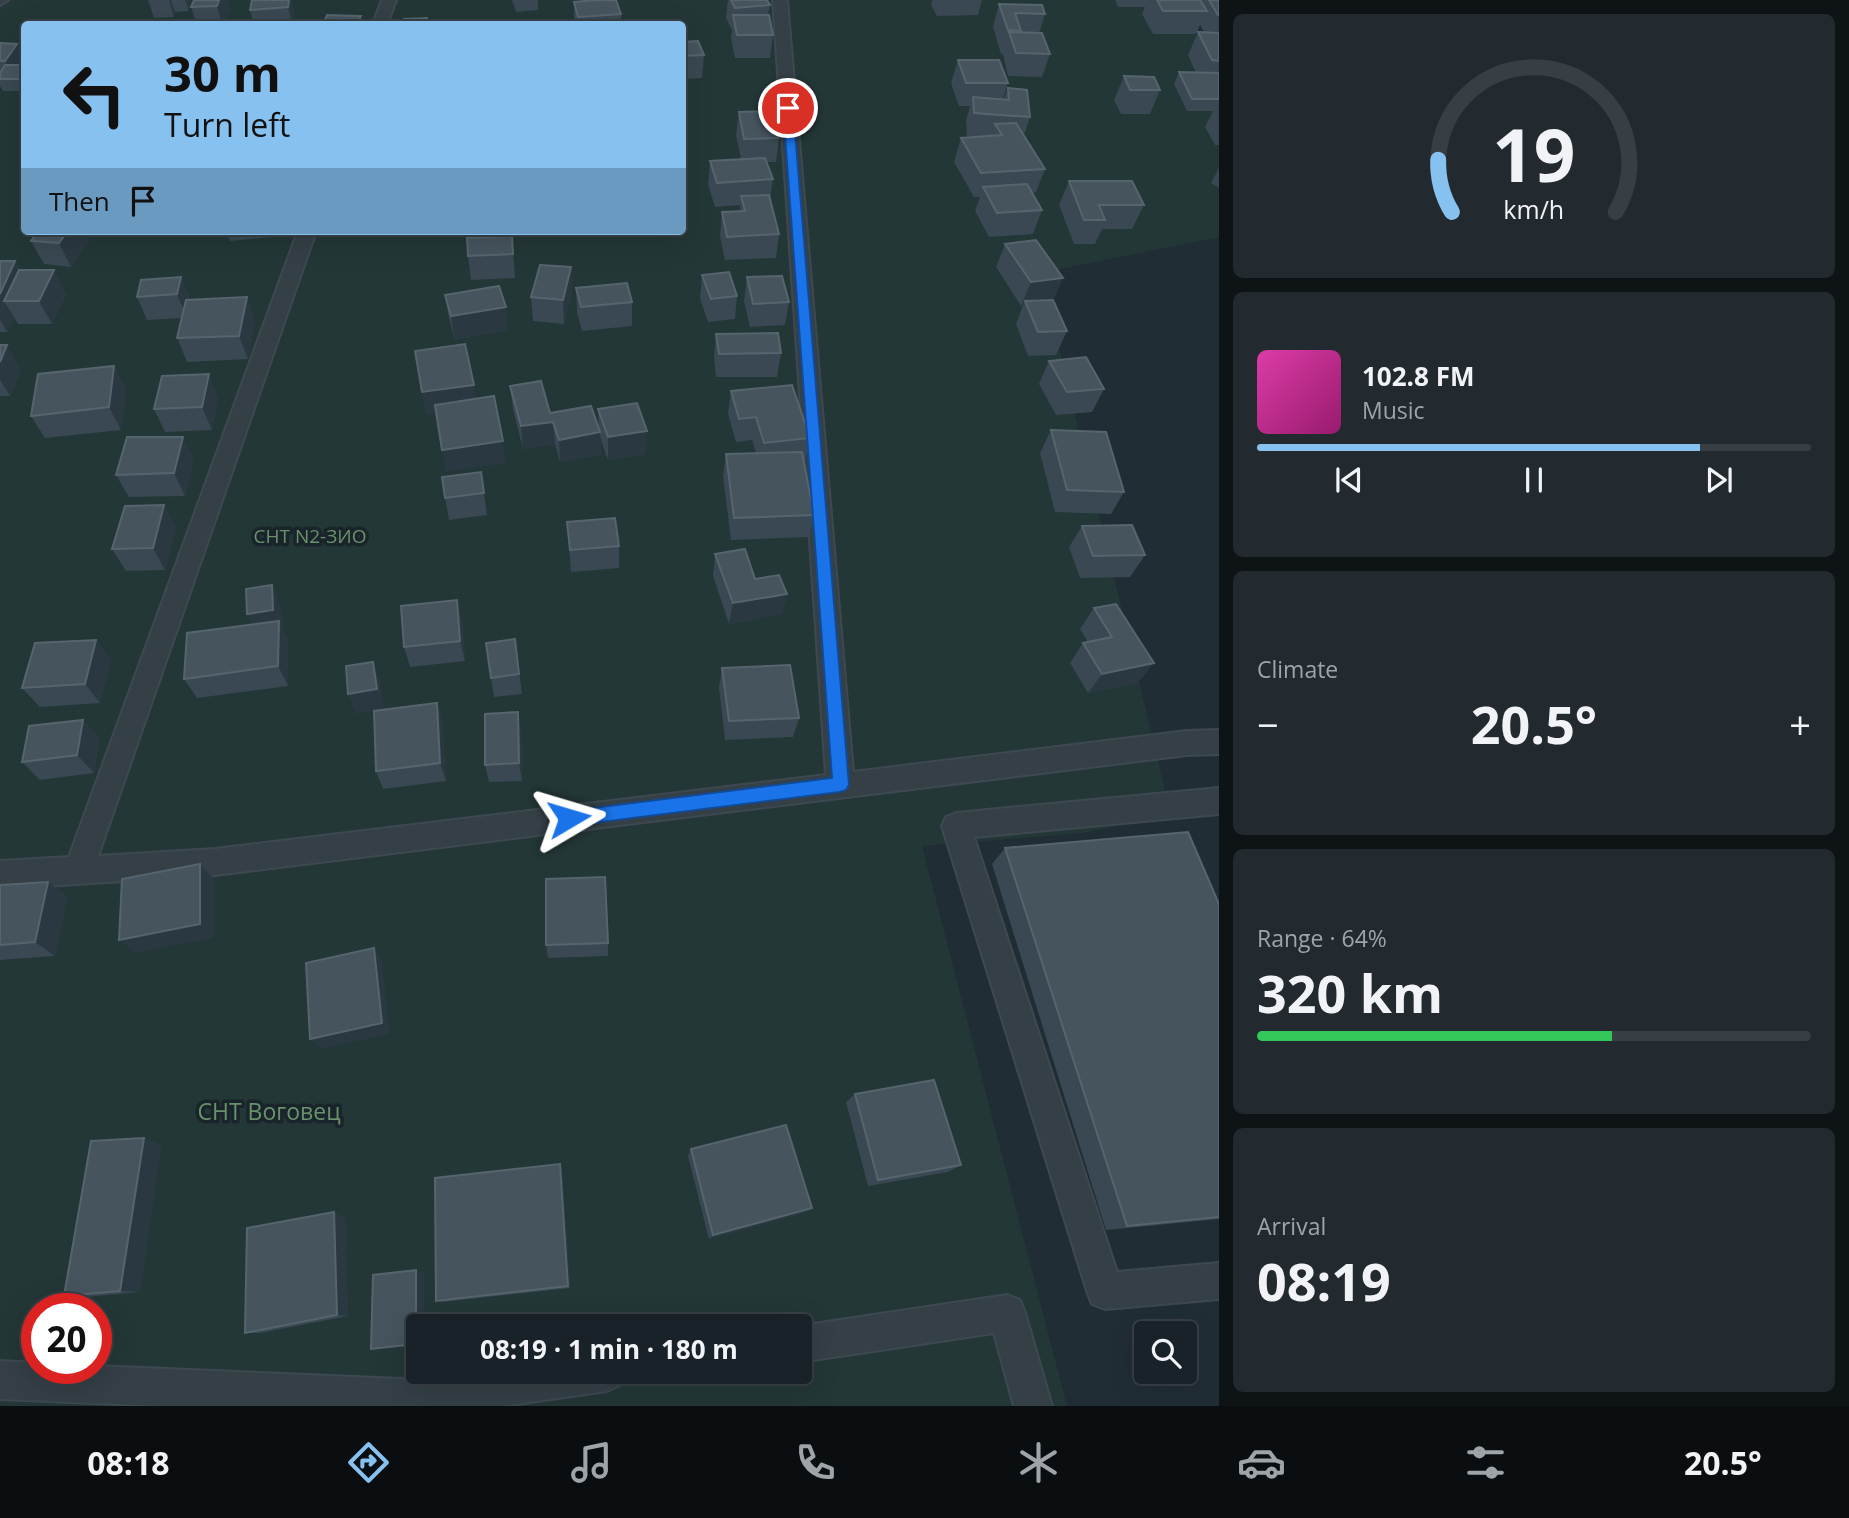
<!DOCTYPE html>
<html lang="en">
<head>
<meta charset="utf-8">
<style>
	:root { --surface:#192228; --page:#222a30; --text:#f1f3f6; --muted:#9fa4a8; --line:#373f45; --accent:#86c1f0 }
	body { margin:0; font-family:"Open Sans",sans-serif; background:var(--page); color:var(--text); height:100vh; display:flex; flex-direction:column; font-size:26px; white-space:nowrap }
	* { box-sizing:border-box; margin:0 }
	p { font-size:23px; color:var(--muted) }
	.icon { flex:none; width:38px; height:38px; fill:none; stroke:currentColor; stroke-width:2; stroke-linecap:round; stroke-linejoin:round }
	.map { position:relative; flex:1; overflow:hidden }
	.drawer { display:flex; flex-direction:column; gap:14px; padding:14px; background:#0e1316; width:630px }
	.drawer>* { flex:none }
	.hud { position:absolute; left:21px; top:21px; width:665px; height:214px; border-radius:7px; box-shadow:0 7px 28px #0002,0 0 0 2px var(--line); background:#86c1f0; color:#111; overflow:hidden }
	.tools { position:absolute; left:1134px; top:1321px; display:grid; gap:14px }
	.tools a { display:grid; place-items:center; width:63px; height:63px; border-radius:7px; background:var(--surface); box-shadow:0 7px 28px #0002,0 0 0 2px var(--line); font-size:35px }
	.speed { position:absolute; left:21px; top:1293px; display:flex; gap:14px; font-size:35px; font-weight:700; text-align:center }
	.speed>* { display:grid; place-content:center; width:91px; height:91px; border-radius:50%; background:var(--surface); box-shadow:0 7px 28px #0002,0 0 0 2px var(--line); line-height:1 }
	.speed .limit { border:10px solid #d22; background:#fff; color:#111 }
	.pin { position:absolute; display:grid; place-items:center; width:60px; height:60px; color:#fff; margin:-30px; border:4px solid #fff; border-radius:50%; box-shadow:0 2px 7px #0007 }
	.me { position:absolute; width:77px; margin:-38px; rotate:83deg; stroke-linejoin:round; filter:drop-shadow(0 0 5px #0008) }
	.turn { display:flex; align-items:center; gap:24px; height:147px; padding:0 28px; font-size:32px }
	.turn .icon { width:91px; height:91px; stroke-width:2.5 }
	.turn b { display:block; font-size:49px; line-height:60px }
	.then { display:flex; align-items:center; height:66px; padding:0 28px; background:#0003; gap:14px; font-size:26px }
	.big { font-size:52px; font-weight:700; line-height:1.1 }
	.drawer .card { flex:1; display:flex; flex-direction:column; justify-content:center; gap:10px; min-width:0; padding:0 24px; border-radius:10px; background:var(--page) }
	.drawer .dial { align-items:center; gap:0 }
	.dial svg { height:182px; overflow:visible; fill:none; stroke:var(--line); stroke-width:7; stroke-linecap:round; text-anchor:middle }
	.dial text { fill:var(--text); stroke:none }
	.song { display:flex; align-items:center; gap:21px }
	.cover { width:84px; height:84px; border-radius:10px; background:linear-gradient(135deg,hsl(320 70% 55%),hsl(320 70% 35%)) }
	.played { height:7px; border-radius:4px; background:linear-gradient(90deg,var(--accent) 80%,var(--line) 80%) }
	.keys { display:flex; justify-content:space-around; direction:ltr }
	.heat { display:flex; justify-content:space-between; align-items:center; font-size:38px; direction:ltr }
	.charge { height:10px; border-radius:5px; background:linear-gradient(90deg,#34c759 64%,var(--line) 0) }
	.trip { position:absolute; left:406px; top:1314px; width:406px; height:70px; border-radius:7px; background:var(--surface); box-shadow:0 7px 28px #0002,0 0 0 2px var(--line); font-weight:700; line-height:70px; text-align:center }
	.menu { display:flex; height:112px; justify-content:space-around; align-items:center; background:#0a0e10; color:var(--muted) }
	.menu .icon { width:49px; height:49px }
	.menu .active { color:var(--accent) }
	.menu b { font-size:32px; color:var(--text) }
	main { display:flex; flex:1; min-height:0 }
	.map>svg:first-child { display:block }
	.green { fill:#233736; fill-rule:evenodd }
	.lines { fill:none; stroke-linecap:round; stroke-linejoin:round }
	.lane-casing { stroke:#3e4850; stroke-width:4 }
	.lane { fill:#343f46; fill-rule:evenodd }
	.wall { fill:#394852 }
	.shaded-wall { fill:#2a3841 }
	.building { fill:#46545e; stroke:#56646e; stroke-width:2 }
	.route { fill:#1a73e8; stroke:#114b97; stroke-width:2 }
	.labels { text-anchor:middle; dominant-baseline:central; stroke-width:7; stroke-linejoin:round; paint-order:stroke }
	.park-label { font-size:19px; fill:#68926b; stroke:#1a242b }
	.near-park-label { font-size:23px; fill:#68926b; stroke:#1a242b }
</style>
</head>
<body>
<main>
<div class="map">
<svg width="1219" height="1406" viewBox="0 0 1219 1406">
	<rect width="100%" height="100%" fill="#212d35"/>
	<!-- green -->
	<path class="green" d="M0,0H1176L1219,75V237L1041,273L1171,815L1083,833L922,846L1067,1406H0ZM24,24H682V231H24ZM37,1309H96V1368H37ZM418,1326H800V1372H418Z"/>
	<g class="lines">
		<defs>
			<g id="lane">
				<polygon points="0,0 8,0 0,5"/>
				<polygon points="382,0 396,0 387,24 373,24"/>
				<polygon points="773,0 787,0 853,772 1187,731 1219,730 1219,754 1187,755 215,875 0,889 0,861 69,857 298,231 316,231 98,856 215,849 826,775"/>
				<polygon points="1219,788 1219,814 974,837 1117,1272 1219,1263 1219,1299 1105,1309 1092,1304 1087,1291 942,826 946,817 956,813"/>
				<polygon points="1007,1295 1020,1300 1025,1313 1052,1406 1014,1406 994,1333 800,1362 800,1326"/>
				<polygon points="0,1361 37,1363 37,1368 96,1368 96,1366 424,1380 480,1372 626,1372 620,1385 607,1391 503,1406 164,1406 0,1399"/>
			</g>
		</defs>
		<!-- lane casing -->
		<use href="#lane" class="lane-casing"/>
		<!-- lane -->
		<use href="#lane" class="lane"/>
	</g>
	<!-- wall -->
	<g class="wall">
		<polygon points="148,0 189,0 190,3 189,11 175,12 174,17 154,18"/>
		<polygon points="194,0 231,11 225,24 172,24 196,22 191,7"/>
		<polygon points="252,0 291,0 295,17 295,24 254,24 250,10"/>
		<polygon points="512,0 538,0 538,10 516,12"/>
		<polygon points="728,0 767,0 770,5 768,15 773,35 770,58 735,58 731,38 732,30 726,18"/>
		<polygon points="932,0 982,0 978,15 937,16 931,5"/>
		<polygon points="1115,0 1219,0 1219,145 1215,145 1205,127 1213,111 1187,111 1174,84 1179,72 1196,73 1188,55 1198,32 1204,32 1200,25 1196,34 1153,34 1142,14 1145,7 1118,7"/>
		<polygon points="574,2 621,14 621,24 574,24"/>
		<polygon points="999,4 1045,14 1039,33 1050,54 1042,77 1008,76 1003,54 1001,54 993,27"/>
		<polygon points="682,42 704,55 702,78 682,79"/>
		<polygon points="0,43 17,44 23,56 16,65 24,65 24,91 3,91 0,86"/>
		<polygon points="958,60 1008,83 1003,99 1004,99 1008,88 1030,117 1024,135 1045,169 1036,192 1032,193 1042,210 1033,234 989,237 975,211 980,197 974,197 954,162 961,138 976,137 967,136 966,120 970,106 959,106 951,83"/>
		<polygon points="1124,76 1160,90 1150,114 1121,114 1114,100"/>
		<polygon points="739,112 779,138 776,162 766,162 773,179 770,198 779,234 776,258 725,260 720,236 722,212 740,211 740,205 715,207 708,185 710,161 741,159 736,135"/>
		<polygon points="1219,168 1219,188 1211,183"/>
		<polygon points="1069,181 1144,205 1132,229 1102,229 1095,244 1074,244 1059,205"/>
		<polygon points="38,231 84,231 89,241 71,267 44,264 31,241"/>
		<polygon points="226,231 282,231 282,236 230,241"/>
		<polygon points="476,231 507,231 508,236 512,236 515,278 471,280 468,256 477,238"/>
		<polygon points="1005,244 1054,300 1067,331 1056,355 1028,356 1016,324 1023,305 1021,306 996,267"/>
		<polygon points="0,261 15,261 20,270 66,294 52,324 18,324 14,317 7,332 0,332"/>
		<polygon points="571,267 572,291 564,324 533,321 531,297"/>
		<polygon points="702,275 737,296 735,319 708,322 700,299"/>
		<polygon points="181,277 190,300 255,321 248,359 187,362 177,338 182,318 147,320 137,297"/>
		<polygon points="747,277 789,302 785,325 750,327 744,301"/>
		<polygon points="576,288 632,302 632,326 582,331 577,312"/>
		<polygon points="445,295 508,330 455,340 449,318"/>
		<polygon points="716,334 781,353 777,377 716,377 714,357"/>
		<polygon points="0,345 21,369 10,396 0,396"/>
		<polygon points="1049,361 1104,389 1092,412 1056,415 1039,384"/>
		<polygon points="114,366 126,389 121,430 45,438 31,416"/>
		<polygon points="510,386 550,413 599,428 598,409 646,454 608,460 600,437 601,455 560,462 555,444 523,449 513,409"/>
		<polygon points="731,391 810,438 805,461 804,461 814,515 809,537 731,540 723,476 726,454 756,453 752,440 736,442 728,414"/>
		<polygon points="218,397 212,430 165,432 154,409"/>
		<polygon points="1051,430 1124,492 1111,514 1055,512 1040,453"/>
		<polygon points="194,459 185,496 129,497 116,475"/>
		<polygon points="481,472 487,515 449,520 445,498"/>
		<polygon points="567,522 619,546 619,568 571,572"/>
		<polygon points="176,526 165,570 126,571 112,549"/>
		<polygon points="1082,526 1145,555 1130,577 1080,578 1069,547"/>
		<polygon points="715,554 755,579 787,594 782,614 729,624 713,576"/>
		<polygon points="1116,604 1138,683 1088,693 1070,663 1083,643 1088,642 1080,629 1094,608"/>
		<polygon points="281,606 282,628 288,641 288,686 197,698 184,679 252,625"/>
		<polygon points="462,620 465,661 410,667 404,647"/>
		<polygon points="515,639 522,694 494,697 491,678"/>
		<polygon points="96,640 111,660 100,703 40,707 22,688"/>
		<polygon points="722,668 799,718 793,737 725,740 719,688"/>
		<polygon points="437,703 442,722 446,781 383,789 376,771"/>
		<polygon points="83,720 99,739 94,773 40,780 22,762"/>
		<polygon points="521,731 522,781 489,782 485,765"/>
		<polygon points="1005,848 1219,904 1219,1219 1106,1230 992,864"/>
		<polygon points="48,882 67,897 55,956 0,960 0,885"/>
		<polygon points="608,943 608,956 548,958 546,945"/>
		<polygon points="855,1094 961,1165 948,1172 868,1186 846,1102"/>
		<polygon points="144,1138 161,1145 140,1292 86,1297 64,1296"/>
		<polygon points="691,1149 804,1213 709,1239 688,1156"/>
		<polygon points="560,1164 562,1171 570,1288 443,1302 436,1301"/>
		<polygon points="345,1217 348,1316 260,1333 245,1333"/>
	</g>
	<!-- shaded-wall -->
	<g class="shaded-wall">
		<polygon points="169,0 171,0 175,12 174,17"/>
		<polygon points="185,0 189,0 190,3 189,11"/>
		<polygon points="219,0 228,0 231,11 225,24 222,24 217,6"/>
		<polygon points="289,0 291,0 295,17 295,24 292,24 288,7"/>
		<polygon points="361,16 363,24 357,24"/>
		<polygon points="17,44 23,56 11,73 5,61"/>
		<polygon points="68,231 84,231 89,241 71,267 59,243"/>
		<polygon points="15,261 28,284 4,301 14,317 7,332 0,319 0,294"/>
		<polygon points="571,267 572,291 564,324 563,300"/>
		<polygon points="54,270 66,294 52,324 39,301"/>
		<polygon points="181,277 190,301 187,318 177,294"/>
		<polygon points="1063,278 1053,301 1025,301 1023,305 1021,306 1031,282"/>
		<polygon points="247,297 255,321 248,359 239,336"/>
		<polygon points="506,307 508,330 455,340 451,316"/>
		<polygon points="7,345 21,369 10,396 0,380 0,362"/>
		<polygon points="114,366 126,389 121,430 109,407"/>
		<polygon points="209,374 218,397 212,430 202,407"/>
		<polygon points="474,385 477,408 426,415 422,392"/>
		<polygon points="553,422 555,444 523,449 521,426"/>
		<polygon points="647,431 646,454 608,460 608,437"/>
		<polygon points="600,432 601,455 560,462 559,440"/>
		<polygon points="183,437 194,459 185,496 174,473"/>
		<polygon points="503,441 506,463 446,472 442,450"/>
		<polygon points="164,505 176,526 165,570 153,548"/>
		<polygon points="272,585 281,606 282,628 288,641 288,686 278,666 257,635 247,614"/>
		<polygon points="787,594 782,614 729,624 733,603"/>
		<polygon points="457,600 462,620 465,661 460,641"/>
		<polygon points="96,640 111,660 100,703 85,684"/>
		<polygon points="373,662 380,681 384,708 356,714 348,694"/>
		<polygon points="1154,663 1138,683 1088,693 1102,674"/>
		<polygon points="437,703 442,722 446,781 440,763"/>
		<polygon points="518,712 521,731 522,781 519,763"/>
		<polygon points="83,720 99,739 94,773 77,755"/>
		<polygon points="200,864 214,879 214,938 136,953 119,940"/>
		<polygon points="48,882 67,897 55,956 35,942"/>
		<polygon points="374,948 382,962 390,1034 321,1049 310,1039"/>
		<polygon points="144,1138 161,1145 140,1292 120,1291"/>
		<polygon points="560,1164 562,1171 570,1288 568,1286"/>
		<polygon points="812,1208 804,1213 709,1239 713,1235"/>
		<polygon points="334,1212 345,1217 348,1316 337,1315"/>
		<polygon points="416,1270 424,1272 424,1326 418,1326 418,1344 416,1344"/>
	</g>
	<!-- building -->
	<g class="building">
		<polygon points="194,0 219,0 217,6 191,7"/>
		<polygon points="252,0 289,0 288,7 250,10"/>
		<polygon points="595,0 616,0 621,14 578,17 574,2"/>
		<polygon points="731,0 767,0 770,5 735,8"/>
		<polygon points="1157,0 1200,0 1207,11 1163,11"/>
		<polygon points="1209,0 1219,0 1219,15 1218,15"/>
		<polygon points="999,4 1042,5 1045,14 1015,13 1021,31 1008,30"/>
		<polygon points="327,15 361,16 357,24 323,24"/>
		<polygon points="733,15 769,15 773,35 737,35"/>
		<polygon points="427,18 427,24 404,24 404,19"/>
		<polygon points="202,22 201,24 172,24 172,23"/>
		<polygon points="1009,32 1042,33 1050,54 1016,53"/>
		<polygon points="1198,32 1219,33 1219,61 1212,60"/>
		<polygon points="698,41 704,55 682,56 682,42"/>
		<polygon points="0,43 17,44 5,61 0,61"/>
		<polygon points="958,60 999,60 1008,83 966,83"/>
		<polygon points="5,65 24,65 24,76 23,79 0,79 0,73"/>
		<polygon points="1179,72 1219,73 1219,99 1192,99"/>
		<polygon points="1124,76 1154,77 1160,90 1130,90"/>
		<polygon points="1008,88 1027,90 1030,117 974,113 973,97 1009,100"/>
		<polygon points="773,111 779,138 744,139 739,112"/>
		<polygon points="1016,123 1045,169 981,173 961,138 1002,135 995,124"/>
		<polygon points="765,158 773,179 717,183 710,161"/>
		<polygon points="1069,181 1132,181 1144,205 1099,205 1105,220 1084,220"/>
		<polygon points="1027,184 1042,210 997,213 983,187"/>
		<polygon points="769,195 779,234 727,237 722,212 745,211 741,196"/>
		<polygon points="38,231 68,231 59,243 31,241"/>
		<polygon points="476,231 507,231 508,232 477,234"/>
		<polygon points="512,236 513,254 468,256 467,238"/>
		<polygon points="1036,240 1063,278 1031,282 1005,244"/>
		<polygon points="0,261 15,261 0,294"/>
		<polygon points="540,265 571,267 563,300 531,297"/>
		<polygon points="19,270 54,270 39,301 4,301"/>
		<polygon points="729,272 737,296 711,299 702,275"/>
		<polygon points="782,276 789,302 753,304 747,277"/>
		<polygon points="181,277 177,294 137,297 141,280"/>
		<polygon points="627,283 632,302 581,307 576,288"/>
		<polygon points="499,286 506,307 451,316 445,295"/>
		<polygon points="247,297 239,336 177,338 186,300"/>
		<polygon points="1053,300 1067,331 1038,332 1025,301"/>
		<polygon points="778,333 781,353 719,354 716,334"/>
		<polygon points="465,344 474,385 422,392 415,351"/>
		<polygon points="0,345 7,345 0,362"/>
		<polygon points="1086,357 1104,389 1067,392 1049,361"/>
		<polygon points="114,366 109,407 31,416 38,374"/>
		<polygon points="209,374 202,407 154,409 162,376"/>
		<polygon points="541,381 550,413 591,406 600,432 559,440 553,422 521,426 510,386"/>
		<polygon points="792,385 810,438 764,443 756,417 739,419 731,391"/>
		<polygon points="494,396 503,441 442,450 435,405"/>
		<polygon points="637,403 647,431 608,437 598,409"/>
		<polygon points="1051,430 1106,432 1124,492 1067,490"/>
		<polygon points="127,437 183,437 174,473 116,475"/>
		<polygon points="802,452 814,515 734,518 726,454"/>
		<polygon points="481,472 484,493 445,498 442,477"/>
		<polygon points="164,505 153,548 112,549 125,506"/>
		<polygon points="615,518 619,546 570,550 567,522"/>
		<polygon points="1132,525 1145,555 1093,556 1082,526"/>
		<polygon points="745,549 755,579 779,575 787,594 733,603 715,554"/>
		<polygon points="272,585 273,610 247,614 246,589"/>
		<polygon points="457,600 460,641 404,647 401,606"/>
		<polygon points="1116,604 1154,663 1102,674 1083,643 1112,637 1094,608"/>
		<polygon points="279,621 278,666 184,679 187,633"/>
		<polygon points="515,639 519,674 491,678 486,643"/>
		<polygon points="96,640 85,684 22,688 35,643"/>
		<polygon points="373,662 377,689 348,694 346,666"/>
		<polygon points="790,665 799,718 729,721 722,668"/>
		<polygon points="437,703 440,763 376,771 374,711"/>
		<polygon points="518,712 519,763 485,765 485,714"/>
		<polygon points="83,720 77,755 22,762 29,726"/>
		<polygon points="1188,832 1219,904 1219,1217 1127,1226 1005,848"/>
		<polygon points="200,864 200,924 119,940 122,879"/>
		<polygon points="605,877 608,943 546,945 546,879"/>
		<polygon points="48,882 35,942 0,945 0,885"/>
		<polygon points="374,948 382,1023 310,1039 306,963"/>
		<polygon points="934,1080 961,1165 878,1180 855,1094"/>
		<polygon points="786,1125 812,1208 713,1235 691,1149"/>
		<polygon points="144,1138 120,1291 64,1296 91,1141"/>
		<polygon points="560,1164 568,1286 436,1301 435,1178"/>
		<polygon points="334,1212 337,1315 245,1333 247,1228"/>
		<polygon points="416,1270 416,1344 371,1349 373,1275"/>
	</g>
	<!-- route -->
	<polygon class="route" points="788,105 793,108 849,785 846,790 840,792 569,826 563,824 560,818 563,813 569,811 832,778 783,108"/>
	<g class="labels">
		<!-- park labels -->
		<g class="park-label">
			<text x="310" y="536">СНТ N2-ЗИО</text>
		</g>
		<!-- near-park labels -->
		<g class="near-park-label">
			<text x="269" y="1111">СНТ Воговец</text>
		</g>
	</g>
</svg>
<div class="tools">
<a><svg class="icon" aria-label="search" viewBox="0 0 24 24"><circle cx="10" cy="10" r="6"/><path d="M15 15l6 6"/></svg></a>
</div>
<div class="speed"><div class="limit">20</div></div>
<div class="pin" style="left:788px;top:108px;background:#d93025"><svg class="icon" aria-label="arrive" viewBox="0 0 24 24"><path d="M6 21V4h12l-3 4 3 4H6"/></svg></div>
<svg class="me" style="left:569px;top:818px" viewBox="-20 -20 40 40"><path d="M0-17L14 15 0 8-14 15z" fill="#1a73e8" stroke="#fff" stroke-width="4"/></svg>
<div class="trip">08:19 · 1 min · 180 m</div>
<div class="hud">
<div class="turn"><svg class="icon" aria-label="left" viewBox="0 0 24 24"><path d="M17 20v-9H6M10 6l-5 5 5 5"/></svg><div><b>30 m</b>Turn left</div></div>
<div class="then">Then<svg class="icon" aria-label="arrive" viewBox="0 0 24 24"><path d="M6 21V4h12l-3 4 3 4H6"/></svg></div>
</div>
</div>
<section class="drawer">
<div class="card dial"><svg viewBox="0 0 100 80">
<path d="M14 69A42 42 0 1 1 86 69"/>
<path d="M14 69A42 42 0 0 1 8 46" stroke="#86c1f0"/>
<text x="50" y="56" font-size="32" font-weight="700">19</text>
<text x="50" y="72" font-size="11">km/h</text>
</svg></div>
<div class="card">
<div class="song"><i class="cover"></i><div><b>102.8 FM</b><p>Music</p></div></div>
<div class="played"></div>
<div class="keys"><svg class="icon" aria-label="previous" viewBox="0 0 24 24"><path d="M18 5L8 12l10 7zM5 5v14"/></svg><svg class="icon" aria-label="pause" viewBox="0 0 24 24"><path d="M8 5v14M16 5v14"/></svg><svg class="icon" aria-label="next" viewBox="0 0 24 24"><path d="M6 5l10 7-10 7zM19 5v14"/></svg></div>
</div>
<div class="card"><p>Climate</p>
<div class="heat"><a>−</a><b class="big">20.5°</b><a>+</a></div>
</div>
<div class="card"><p>Range · 64%</p><b class="big">320 km</b><div class="charge"></div></div>
<div class="card"><p>Arrival</p><b class="big">08:19</b></div>
</section>
</main>
<nav class="menu">
<b>08:18</b>
<svg class="icon active" aria-label="directions" viewBox="0 0 24 24"><path d="M12 3l9 9-9 9-9-9zM9 14v-3h6M13 9l2 2-2 2"/></svg>
<svg class="icon" aria-label="music" viewBox="0 0 24 24"><path d="M9 18V5l10-2v13"/><circle cx="6" cy="18" r="3"/><circle cx="16" cy="16" r="3"/></svg>
<svg class="icon" aria-label="phone" viewBox="0 0 24 24"><path d="M5 4h4l2 5-3 2q2 4 5 5l2-3 5 2v4C11 20 4 13 5 4z"/></svg>
<svg class="icon" aria-label="climate" viewBox="0 0 24 24"><path d="M12 3v18M4 7l16 10M4 17L20 7"/></svg>
<svg class="icon" aria-label="car" viewBox="0 0 24 24"><path d="M5 17H2v-5l4-1 3-4h7l3 4 3 1v5h-3M9 17h6M6 11h13"/><circle cx="7" cy="17" r="2"/><circle cx="17" cy="17" r="2"/></svg>
<svg class="icon" aria-label="filters" viewBox="0 0 24 24"><path d="M4 7h16M4 17h16"/><circle cx="9" cy="7" r="2"/><circle cx="15" cy="17" r="2"/></svg>
<b>20.5°</b>
</nav>
</body>
</html>
